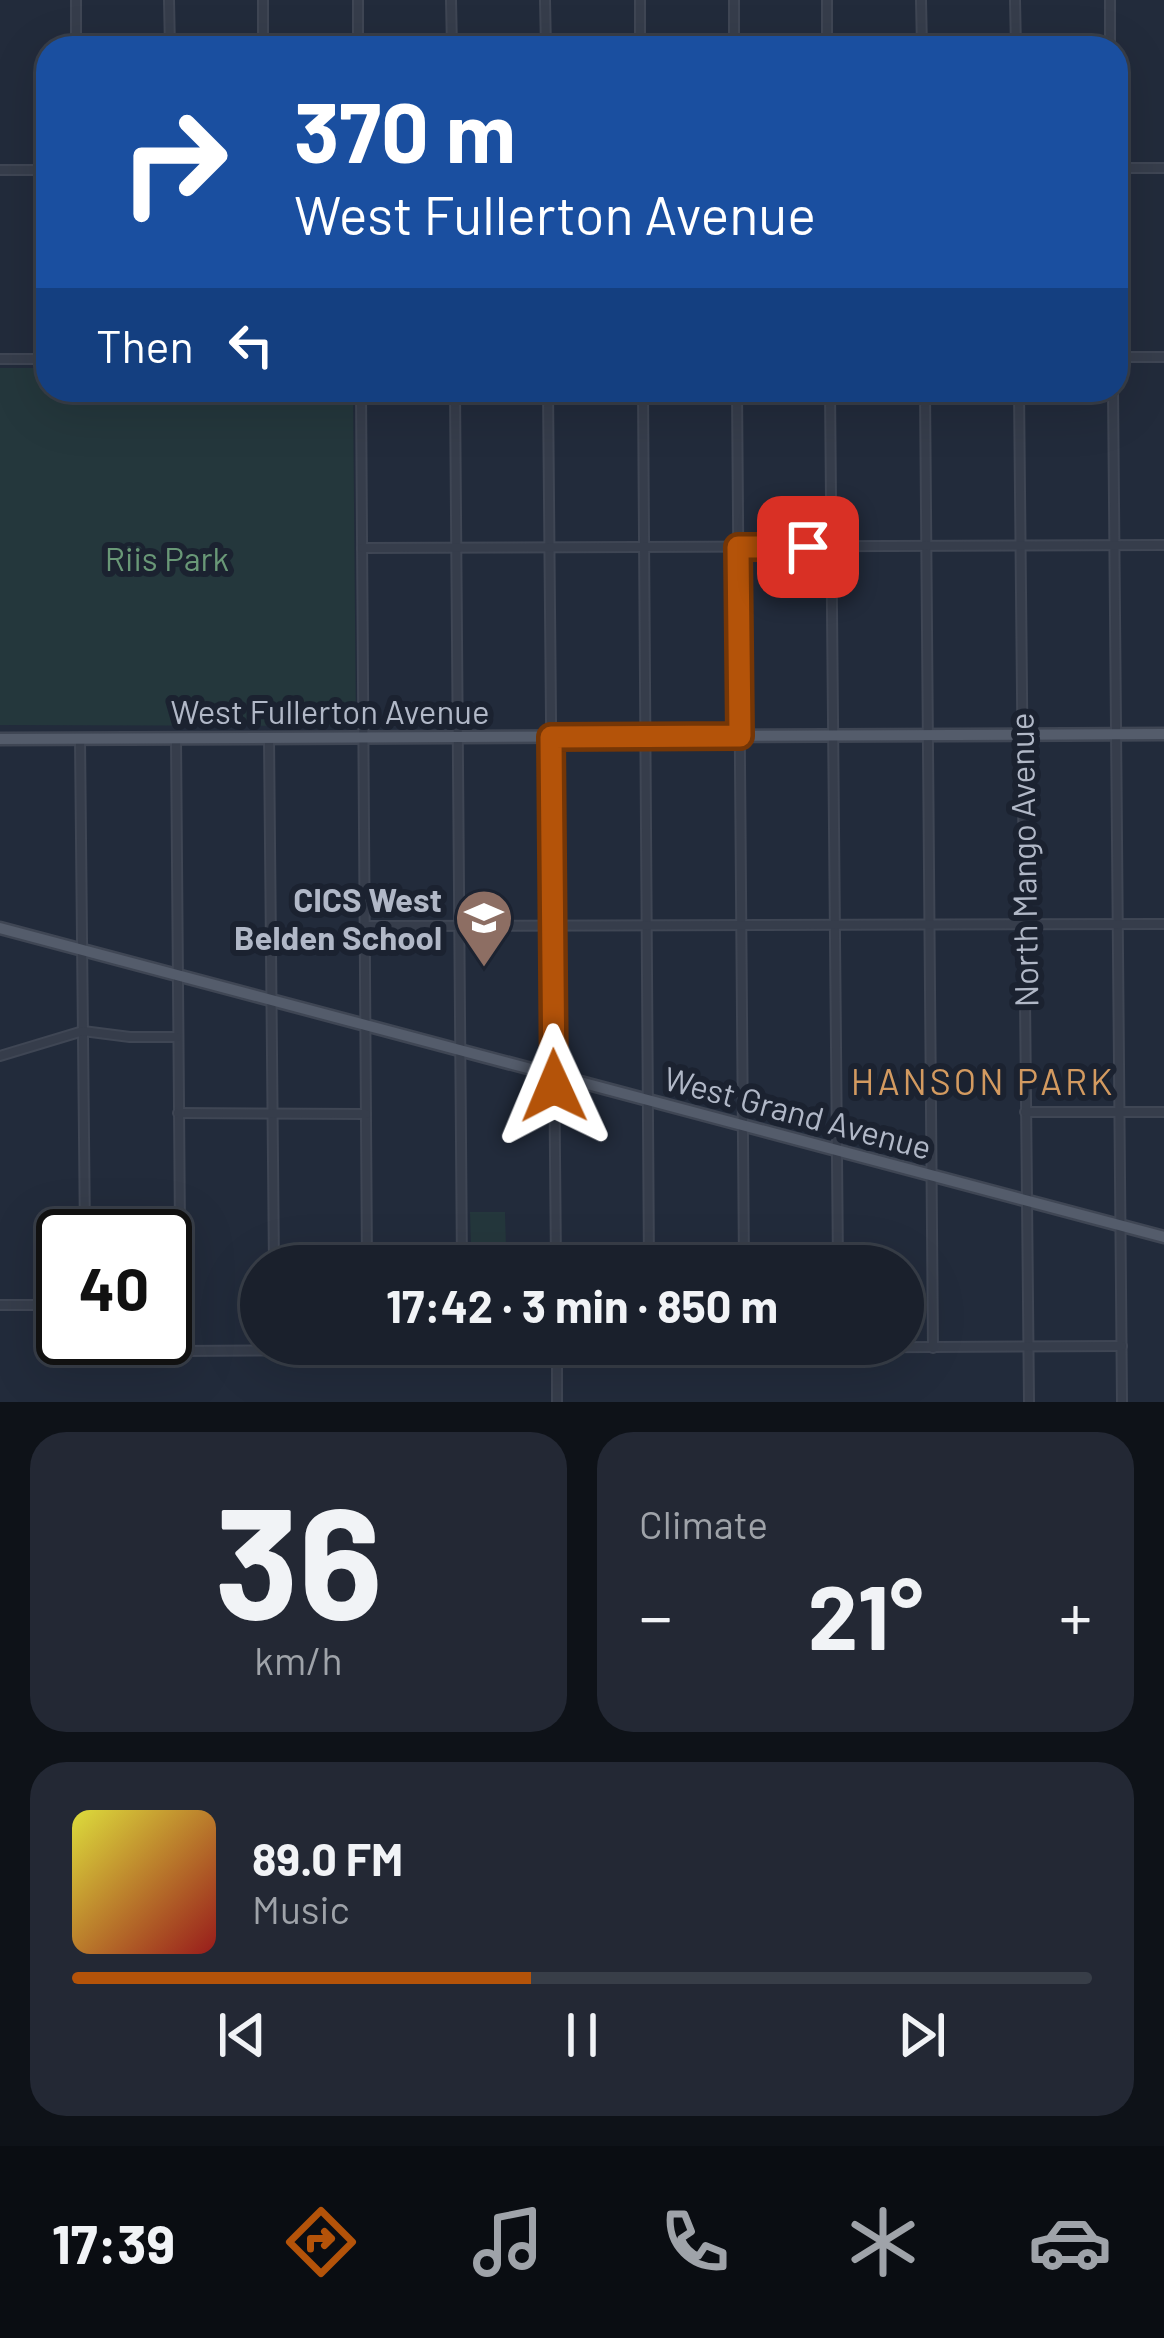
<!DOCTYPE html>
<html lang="en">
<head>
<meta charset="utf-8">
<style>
	:root { --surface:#1a202c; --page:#232834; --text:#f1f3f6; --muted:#9fa3a9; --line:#383e48; --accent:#b45309 }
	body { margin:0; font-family:Barlow,sans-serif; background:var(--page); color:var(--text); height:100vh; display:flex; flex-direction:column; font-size:45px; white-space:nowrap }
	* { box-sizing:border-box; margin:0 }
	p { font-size:39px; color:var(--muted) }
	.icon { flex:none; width:66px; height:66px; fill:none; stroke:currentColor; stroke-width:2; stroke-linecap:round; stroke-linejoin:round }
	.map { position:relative; height:1402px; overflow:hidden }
	.sheet { display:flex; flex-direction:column; gap:30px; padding:30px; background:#0e1218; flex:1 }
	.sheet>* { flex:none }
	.hud { position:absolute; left:36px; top:36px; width:1092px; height:366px; border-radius:36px; box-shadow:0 12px 48px #0002,0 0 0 3px var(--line); background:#1a4fa0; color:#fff; overflow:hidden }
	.speed { position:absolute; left:36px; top:1209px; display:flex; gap:24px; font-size:60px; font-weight:700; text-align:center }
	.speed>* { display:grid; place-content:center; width:156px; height:156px; border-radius:50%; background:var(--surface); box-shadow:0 12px 48px #0002,0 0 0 3px var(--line); line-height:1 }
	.speed .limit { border:6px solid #111; border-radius:18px; background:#fff; color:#111 }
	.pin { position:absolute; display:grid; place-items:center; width:102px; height:102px; color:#fff; margin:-51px; border-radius:24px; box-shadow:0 6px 18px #0006 }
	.me { position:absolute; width:132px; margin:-66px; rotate:359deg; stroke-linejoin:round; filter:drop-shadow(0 0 9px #0008) }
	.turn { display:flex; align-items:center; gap:42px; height:252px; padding:0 60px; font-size:54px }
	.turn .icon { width:156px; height:156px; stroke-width:2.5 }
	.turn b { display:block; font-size:84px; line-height:102px }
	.then { display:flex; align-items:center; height:114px; padding:0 60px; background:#0003; gap:24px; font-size:45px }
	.big { font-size:90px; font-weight:700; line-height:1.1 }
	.sheet .widget { flex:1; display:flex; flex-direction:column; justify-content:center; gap:18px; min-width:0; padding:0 42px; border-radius:36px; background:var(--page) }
	.sheet .dial { align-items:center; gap:0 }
	.dial b { font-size:156px; line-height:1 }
	.song { display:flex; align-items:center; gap:36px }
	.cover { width:144px; height:144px; border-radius:18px; background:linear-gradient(135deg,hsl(60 70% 55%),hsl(0 70% 35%)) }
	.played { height:12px; border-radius:6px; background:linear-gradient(90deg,var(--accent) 45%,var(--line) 45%) }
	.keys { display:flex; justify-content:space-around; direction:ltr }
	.heat { display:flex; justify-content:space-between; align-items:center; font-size:66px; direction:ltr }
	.sheet .tiles { flex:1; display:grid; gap:30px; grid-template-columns:1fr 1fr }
	.widget:last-child { grid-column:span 2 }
	.trip { position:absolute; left:240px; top:1245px; width:684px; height:120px; border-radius:60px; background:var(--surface); box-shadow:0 12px 48px #0002,0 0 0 3px var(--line); font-weight:700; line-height:120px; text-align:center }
	.tab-bar { display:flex; height:192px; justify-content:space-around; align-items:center; background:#0a0d12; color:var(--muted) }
	.tab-bar .icon { width:84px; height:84px }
	.tab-bar .on { color:var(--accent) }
	.tab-bar b { font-size:54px; color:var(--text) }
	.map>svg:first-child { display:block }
	.green { fill:#24373c }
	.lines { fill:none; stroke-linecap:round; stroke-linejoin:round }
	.minor-casing { stroke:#3f4654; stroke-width:12 }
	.major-casing { stroke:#3f4654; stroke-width:15 }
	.minor { stroke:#363d4b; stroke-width:8 }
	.major { stroke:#545c6b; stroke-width:10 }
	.route-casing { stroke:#753606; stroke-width:30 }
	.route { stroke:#b45309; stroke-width:21 }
	.labels { text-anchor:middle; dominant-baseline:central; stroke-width:12; stroke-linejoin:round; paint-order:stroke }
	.park-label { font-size:33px; fill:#699877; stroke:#1b2230 }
	.street-label { font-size:33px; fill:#b1b8c7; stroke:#1b2230 }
	.poi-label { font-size:33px; font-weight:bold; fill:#b1b8c7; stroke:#1b2230; text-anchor:end }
	.neighbourhood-label { font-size:36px; letter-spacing:3px; fill:#d39a60; stroke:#1b2230 }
</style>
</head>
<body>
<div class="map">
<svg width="1164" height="1402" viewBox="0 0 1164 1402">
	<rect width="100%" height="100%" fill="#222b3b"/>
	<!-- green -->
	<g class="green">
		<polygon points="0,368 48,368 48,390 353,390 356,726 0,725"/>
		<polygon points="470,1212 505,1212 506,1247 471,1247"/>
	</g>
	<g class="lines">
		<defs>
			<g id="minor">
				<polyline points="76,0 76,48"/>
				<polyline points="169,0 170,48"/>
				<polyline points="263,0 263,48"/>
				<polyline points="358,0 358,48"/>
				<polyline points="451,0 452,48"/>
				<polyline points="545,0 546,48"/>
				<polyline points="640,0 640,48"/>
				<polyline points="734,0 734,48"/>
				<polyline points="827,0 827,48"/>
				<polyline points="921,0 922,48"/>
				<polyline points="1015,0 1016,48"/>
				<polyline points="1110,0 1110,48"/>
				<polyline points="1116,168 1164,168"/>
				<polyline points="0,170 48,170"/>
				<polyline points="1116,357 1164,357"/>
				<polyline points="0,359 48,359"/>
				<polyline points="361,390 367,1266"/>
				<polyline points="455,390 462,1266"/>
				<polyline points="548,390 556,1266"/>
				<polyline points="643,390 649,1266"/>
				<polyline points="737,390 744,1266"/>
				<polyline points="830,390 838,1266"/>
				<polyline points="925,390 933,1348"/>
				<polyline points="1019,390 1029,1402"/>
				<polyline points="1113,390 1122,1402"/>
				<polyline points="362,548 1164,545"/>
				<polyline points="269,738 274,1266"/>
				<polyline points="80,739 85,1236"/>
				<polyline points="176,739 181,1351 1122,1346"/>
				<polyline points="365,926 1164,924"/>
				<polyline points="0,1056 83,1031 130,1037 177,1037"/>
				<polyline points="1025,1112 1164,1112"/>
				<polyline points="178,1113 366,1114"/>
				<polyline points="0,1305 63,1305"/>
				<polyline points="165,1305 180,1305"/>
				<polyline points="557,1344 557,1402"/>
			</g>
			<g id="major">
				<polyline points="0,739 1164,734"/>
				<polyline points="0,928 1164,1237"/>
			</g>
		</defs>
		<!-- minor casing -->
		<use href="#minor" class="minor-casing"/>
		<!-- major casing -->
		<use href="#major" class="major-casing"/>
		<!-- minor -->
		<use href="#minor" class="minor"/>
		<!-- major -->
		<use href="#major" class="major"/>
	</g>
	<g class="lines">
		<defs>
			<polyline id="route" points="554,1086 551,737 740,736 738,547 808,547"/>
		</defs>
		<!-- route casing -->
		<use href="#route" class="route-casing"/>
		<!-- route -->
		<use href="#route" class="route"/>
	</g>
	<!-- icons -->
	<defs>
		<symbol id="school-pin" viewBox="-11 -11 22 30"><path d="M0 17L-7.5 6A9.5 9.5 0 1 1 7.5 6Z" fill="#8d6e63" stroke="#1b2230"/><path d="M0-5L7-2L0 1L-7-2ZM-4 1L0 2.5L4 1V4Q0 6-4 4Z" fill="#fff"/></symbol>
	</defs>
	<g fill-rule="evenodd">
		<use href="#school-pin" x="451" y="885" width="66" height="90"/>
	</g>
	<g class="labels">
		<!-- park labels -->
		<g class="park-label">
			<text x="167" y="558">Riis Park</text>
		</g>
		<!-- street labels -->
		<g class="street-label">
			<text x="330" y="711">West Fullerton Avenue</text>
			<text transform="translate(1023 860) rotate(-91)">North Mango Avenue</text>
			<text transform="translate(798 1112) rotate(15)">West Grand Avenue</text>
		</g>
		<!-- poi labels -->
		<g class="poi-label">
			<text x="442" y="899">CICS West<tspan x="442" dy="38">Belden School</tspan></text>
		</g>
		<!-- neighbourhood labels -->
		<g class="neighbourhood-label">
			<text x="983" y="1080">HANSON PARK</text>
		</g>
	</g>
</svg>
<div class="speed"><div class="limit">40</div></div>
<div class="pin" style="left:808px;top:547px;background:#d93025"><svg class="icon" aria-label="arrive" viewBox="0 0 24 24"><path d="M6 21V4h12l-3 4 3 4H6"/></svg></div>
<svg class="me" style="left:554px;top:1086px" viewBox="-20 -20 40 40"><path d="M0-17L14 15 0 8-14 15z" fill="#b45309" stroke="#fff" stroke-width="4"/></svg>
<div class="trip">17:42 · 3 min · 850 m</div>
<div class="hud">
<div class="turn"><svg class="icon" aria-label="right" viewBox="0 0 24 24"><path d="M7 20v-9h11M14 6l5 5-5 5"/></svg><div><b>370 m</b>West Fullerton Avenue</div></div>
<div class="then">Then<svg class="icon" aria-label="left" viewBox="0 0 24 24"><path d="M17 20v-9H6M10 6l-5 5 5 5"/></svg></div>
</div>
</div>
<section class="sheet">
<div class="tiles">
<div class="widget dial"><b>36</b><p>km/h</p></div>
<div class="widget"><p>Climate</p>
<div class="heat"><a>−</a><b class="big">21°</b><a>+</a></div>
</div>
<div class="widget">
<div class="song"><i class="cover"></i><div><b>89.0 FM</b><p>Music</p></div></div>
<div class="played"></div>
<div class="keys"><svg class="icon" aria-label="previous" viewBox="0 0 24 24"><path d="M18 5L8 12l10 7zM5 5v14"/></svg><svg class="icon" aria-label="pause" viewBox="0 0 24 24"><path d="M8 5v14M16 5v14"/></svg><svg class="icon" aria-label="next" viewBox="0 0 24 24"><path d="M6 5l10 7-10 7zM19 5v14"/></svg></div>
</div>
</div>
</section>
<nav class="tab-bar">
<b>17:39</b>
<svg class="icon on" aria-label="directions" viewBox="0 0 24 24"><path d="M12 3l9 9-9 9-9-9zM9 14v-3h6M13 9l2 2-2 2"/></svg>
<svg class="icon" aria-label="music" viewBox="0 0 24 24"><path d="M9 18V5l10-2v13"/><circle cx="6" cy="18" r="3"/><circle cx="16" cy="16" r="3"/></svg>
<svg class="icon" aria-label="phone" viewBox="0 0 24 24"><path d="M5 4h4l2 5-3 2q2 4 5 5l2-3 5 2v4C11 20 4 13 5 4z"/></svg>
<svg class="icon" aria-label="climate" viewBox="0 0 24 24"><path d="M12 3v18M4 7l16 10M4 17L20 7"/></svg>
<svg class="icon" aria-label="car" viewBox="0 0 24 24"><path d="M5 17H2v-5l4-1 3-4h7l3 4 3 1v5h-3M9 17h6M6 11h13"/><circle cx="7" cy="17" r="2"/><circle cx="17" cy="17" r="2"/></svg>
</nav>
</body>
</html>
